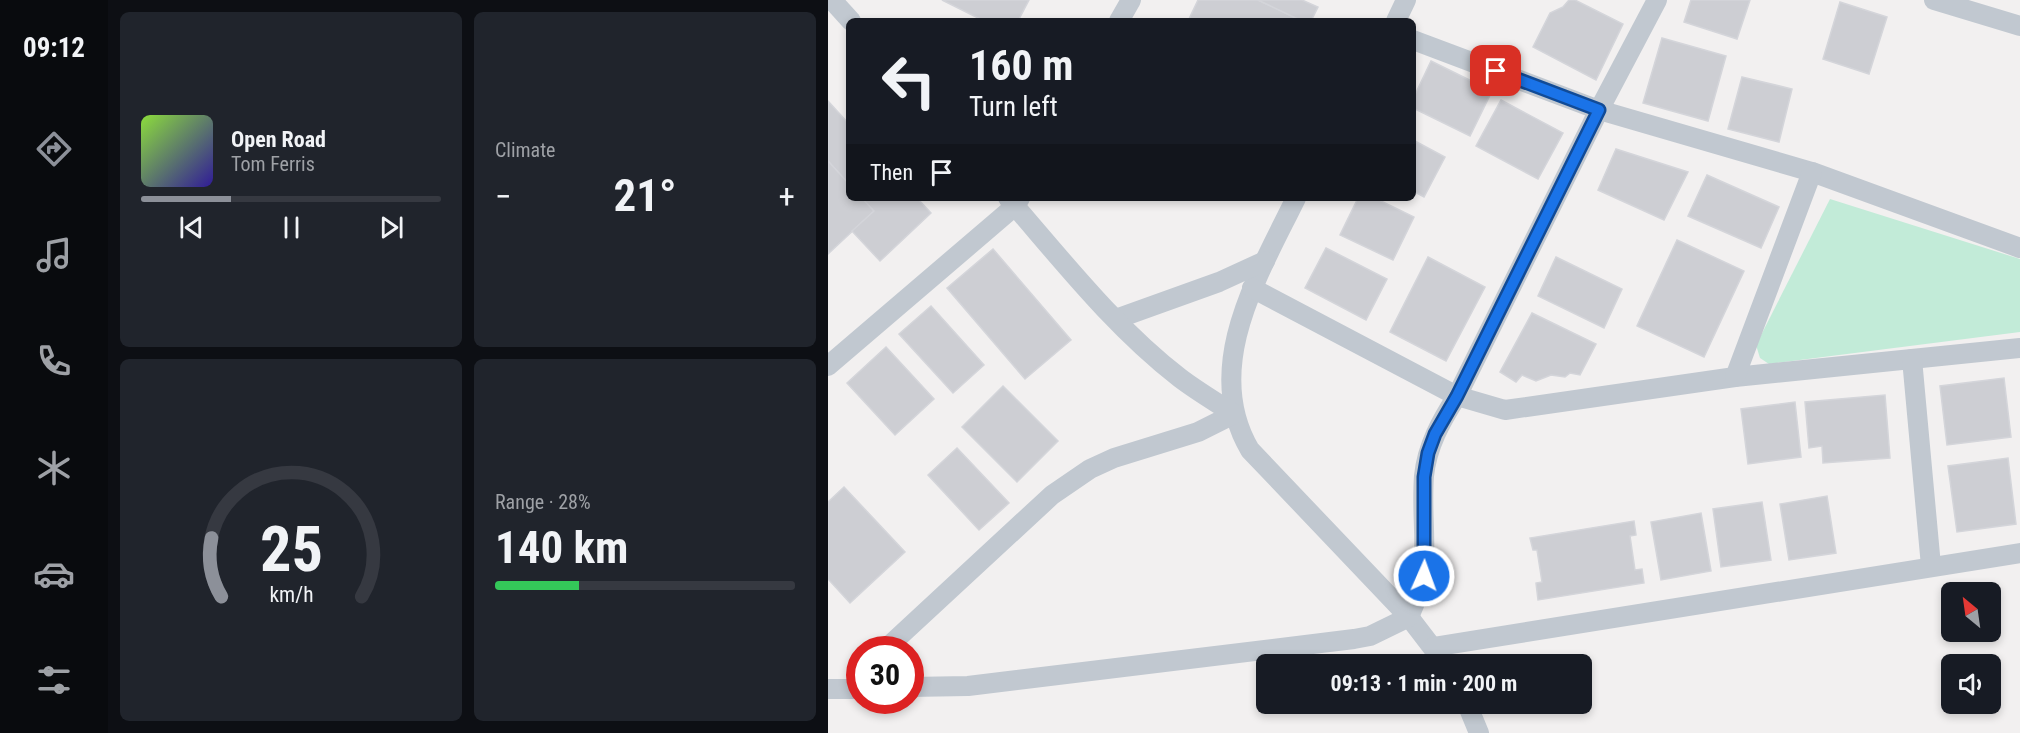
<!DOCTYPE html>
<html lang="en">
<head>
<meta charset="utf-8">
<style>
	:root { --surface:#171b24; --page:#20242c; --text:#f1f3f6; --muted:#9ea1a6; --line:#363941; --accent:#8c9099 }
	body { margin:0; font-family:"Roboto Condensed",sans-serif; background:var(--page); color:var(--text); height:100vh; display:flex; flex-direction:column; font-size:22px; white-space:nowrap }
	* { box-sizing:border-box; margin:0 }
	p { font-size:20px; color:var(--muted) }
	.icon { flex:none; width:33px; height:33px; fill:none; stroke:currentColor; stroke-width:2; stroke-linecap:round; stroke-linejoin:round }
	.map { position:relative; flex:1; overflow:hidden }
	.side { display:flex; flex-direction:column; gap:12px; padding:12px; background:#0d0f14; width:720px }
	.side>* { flex:none }
	.guide { position:absolute; left:18px; top:18px; width:570px; height:183px; border-radius:9px; box-shadow:0 3px 9px #0003; background:#171b24; color:var(--text); overflow:hidden }
	.needle { width:39px; rotate:331deg }
	.fabs { position:absolute; left:1113px; top:582px; display:grid; gap:12px }
	.fabs a { display:grid; place-items:center; width:60px; height:60px; border-radius:9px; background:var(--surface); box-shadow:0 3px 9px #0003; font-size:30px }
	.speed { position:absolute; left:18px; top:636px; display:flex; gap:12px; font-size:30px; font-weight:700; text-align:center }
	.speed>* { display:grid; place-content:center; width:78px; height:78px; border-radius:50%; background:var(--surface); box-shadow:0 3px 9px #0003; line-height:1 }
	.speed .limit { border:9px solid #d22; background:#fff; color:#111 }
	.pin { position:absolute; display:grid; place-items:center; width:51px; height:51px; color:#fff; margin:-26px; border-radius:12px; box-shadow:0 3px 9px #0006 }
	.me { position:absolute; width:66px; margin:-33px; rotate:2deg; stroke-linejoin:round; filter:drop-shadow(0 0 4px #0008) }
	.turn { display:flex; align-items:center; gap:21px; height:126px; padding:0 24px; font-size:27px }
	.turn .icon { width:78px; height:78px; stroke-width:2.5 }
	.turn b { display:block; font-size:42px; line-height:51px }
	.then { display:flex; align-items:center; height:57px; padding:0 24px; background:#0003; gap:12px; font-size:22px }
	.big { font-size:45px; font-weight:700; line-height:1.1 }
	.side .widget { flex:1; display:flex; flex-direction:column; justify-content:center; gap:9px; min-width:0; padding:0 21px; border-radius:9px; background:var(--page) }
	.side .dial { align-items:center; gap:0 }
	.dial svg { height:156px; overflow:visible; fill:none; stroke:var(--line); stroke-width:7; stroke-linecap:round; text-anchor:middle }
	.dial text { fill:var(--text); stroke:none }
	.song { display:flex; align-items:center; gap:18px }
	.cover { width:72px; height:72px; border-radius:9px; background:linear-gradient(135deg,hsl(90 70% 55%),hsl(250 70% 35%)) }
	.played { height:6px; border-radius:3px; background:linear-gradient(90deg,var(--accent) 30%,var(--line) 30%) }
	.keys { display:flex; justify-content:space-around; direction:ltr }
	.heat { display:flex; justify-content:space-between; align-items:center; font-size:33px; direction:ltr }
	.charge { height:9px; border-radius:4px; background:linear-gradient(90deg,#34c759 28%,var(--line) 0) }
	.side .tiles { flex:1; display:grid; gap:12px; grid-template-columns:repeat(2,1fr) }
	.trip { position:absolute; left:428px; top:654px; width:336px; height:60px; border-radius:9px; background:var(--surface); box-shadow:0 3px 9px #0003; font-weight:700; line-height:60px; text-align:center }
	main { display:flex; flex:1; min-height:0 }
	.dock { display:flex; flex-direction:column; width:108px; justify-content:space-around; align-items:center; background:#090b0e; color:var(--muted) }
	.dock .icon { width:42px; height:42px }
	.dock .on { color:var(--accent) }
	.dock b { font-size:27px; color:var(--text) }
	.map>svg:first-child { display:block }
	.green { fill:#c2ebd8 }
	.building { fill:#cdced3; stroke:#d4d5da; stroke-width:1.5 }
	.lines { fill:none; stroke-linecap:round; stroke-linejoin:round }
	.street { stroke:#c1c8d0; stroke-width:20 }
	.route-casing { stroke:#114b97; stroke-width:15 }
	.route { stroke:#1a73e8; stroke-width:10 }
</style>
</head>
<body>
<main>
<nav class="dock">
<b>09:12</b>
<svg class="icon on" aria-label="directions" viewBox="0 0 24 24"><path d="M12 3l9 9-9 9-9-9zM9 14v-3h6M13 9l2 2-2 2"/></svg>
<svg class="icon" aria-label="music" viewBox="0 0 24 24"><path d="M9 18V5l10-2v13"/><circle cx="6" cy="18" r="3"/><circle cx="16" cy="16" r="3"/></svg>
<svg class="icon" aria-label="phone" viewBox="0 0 24 24"><path d="M5 4h4l2 5-3 2q2 4 5 5l2-3 5 2v4C11 20 4 13 5 4z"/></svg>
<svg class="icon" aria-label="climate" viewBox="0 0 24 24"><path d="M12 3v18M4 7l16 10M4 17L20 7"/></svg>
<svg class="icon" aria-label="car" viewBox="0 0 24 24"><path d="M5 17H2v-5l4-1 3-4h7l3 4 3 1v5h-3M9 17h6M6 11h13"/><circle cx="7" cy="17" r="2"/><circle cx="17" cy="17" r="2"/></svg>
<svg class="icon" aria-label="filters" viewBox="0 0 24 24"><path d="M4 7h16M4 17h16"/><circle cx="9" cy="7" r="2"/><circle cx="15" cy="17" r="2"/></svg>
</nav>
<section class="side">
<div class="tiles">
<div class="widget">
<div class="song"><i class="cover"></i><div><b>Open Road</b><p>Tom Ferris</p></div></div>
<div class="played"></div>
<div class="keys"><svg class="icon" aria-label="previous" viewBox="0 0 24 24"><path d="M18 5L8 12l10 7zM5 5v14"/></svg><svg class="icon" aria-label="pause" viewBox="0 0 24 24"><path d="M8 5v14M16 5v14"/></svg><svg class="icon" aria-label="next" viewBox="0 0 24 24"><path d="M6 5l10 7-10 7zM19 5v14"/></svg></div>
</div>
<div class="widget"><p>Climate</p>
<div class="heat"><a>−</a><b class="big">21°</b><a>+</a></div>
</div>
<div class="widget dial"><svg viewBox="0 0 100 80">
<path d="M14 69A42 42 0 1 1 86 69"/>
<path d="M14 69A42 42 0 0 1 9 39" stroke="#8c9099"/>
<text x="50" y="56" font-size="32" font-weight="700">25</text>
<text x="50" y="72" font-size="11">km/h</text>
</svg></div>
<div class="widget"><p>Range · 28%</p><b class="big">140 km</b><div class="charge"></div></div>
</div>
</section>
<div class="map">
<svg width="1192" height="733" viewBox="0 0 1192 733">
	<rect width="100%" height="100%" fill="#f2f0f0"/>
	<!-- green -->
	<polygon class="green" points="1002,199 1192,259 1192,332 941,364 932,358 928,345"/>
	<!-- building -->
	<g class="building">
		<polygon points="114,0 201,0 190,21 156,21"/>
		<polygon points="370,0 430,0 474,21 360,21"/>
		<polygon points="430,0 474,0 490,7 483,21 474,21"/>
		<polygon points="741,0 747,0 795,24 768,80 705,47 722,13 735,7"/>
		<polygon points="863,0 922,0 909,39 856,22"/>
		<polygon points="1012,2 1059,17 1041,74 995,59"/>
		<polygon points="834,38 898,56 880,121 815,103"/>
		<polygon points="603,61 664,91 642,136 585,108 585,99"/>
		<polygon points="914,77 964,89 951,142 900,129"/>
		<polygon points="673,100 735,133 710,179 648,146"/>
		<polygon points="0,101 21,124 21,184 0,161"/>
		<polygon points="585,140 617,157 596,197 585,191"/>
		<polygon points="788,149 860,172 836,220 770,190"/>
		<polygon points="0,161 21,184 21,198 34,198 46,211 0,254"/>
		<polygon points="879,175 951,207 933,248 860,216"/>
		<polygon points="34,198 89,198 103,213 52,261 24,231 46,211"/>
		<polygon points="530,198 547,198 586,217 565,260 512,235"/>
		<polygon points="849,240 916,271 876,357 809,326"/>
		<polygon points="498,248 559,279 538,320 477,288"/>
		<polygon points="165,249 243,340 197,379 119,288"/>
		<polygon points="600,257 657,287 618,361 562,332"/>
		<polygon points="728,257 794,289 776,328 710,296"/>
		<polygon points="103,306 156,365 125,393 71,334"/>
		<polygon points="704,313 768,344 752,375 742,373 737,377 723,375 708,381 694,375 688,382 672,372"/>
		<polygon points="58,347 106,399 67,435 19,383"/>
		<polygon points="1176,378 1183,437 1119,445 1112,386"/>
		<polygon points="175,386 230,441 189,482 134,427"/>
		<polygon points="1057,395 1062,458 995,463 994,446 981,448 977,402"/>
		<polygon points="967,402 973,457 920,464 913,409"/>
		<polygon points="129,448 181,503 151,530 100,475"/>
		<polygon points="1180,458 1188,524 1129,532 1120,466"/>
		<polygon points="16,487 77,552 22,603 0,579 0,502"/>
		<polygon points="999,496 1008,553 961,560 952,504"/>
		<polygon points="934,502 943,560 893,567 885,509"/>
		<polygon points="873,513 883,571 833,580 823,522"/>
		<polygon points="806,521 808,535 802,536 807,570 814,569 816,583 710,600 708,583 714,582 709,550 705,550 702,538"/>
	</g>
	<g class="lines">
		<!-- street -->
		<g class="street">
			<polyline points="4,0 23,21"/>
			<polyline points="1106,0 1192,26"/>
			<polyline points="291,21 303,0"/>
			<polyline points="568,21 578,0"/>
			<polyline points="585,40 771,110 984,172 1192,248"/>
			<path d="M468,198C431,274 373,367 422,450L581,617L617,664"/>
			<polyline points="424,288 629,396 677,410 907,377 1192,348"/>
			<polyline points="288,319 391,282 437,261"/>
			<polyline points="1084,359 1103,566"/>
			<polyline points="0,366 187,206 192,198"/>
			<polyline points="907,377 984,172"/>
			<polyline points="605,647 1192,553"/>
			<path d="M60,650L63,644L224,495L262,469L286,458L370,432L406,414C388,402 369,391 352,378C286,327 234,260 180,198"/>
			<path d="M82,687L140,686L526,639L542,636L581,617C606,563 592,531 596,476C599,446 613,421 629,396L771,110L829,0"/>
			<polyline points="0,689 32,689"/>
			<polyline points="639,704 651,733"/>
		</g>
	</g>
	<g class="lines">
		<defs>
			<polyline id="route" points="596,576 596,477 600,453 607,434 629,396 771,110 668,71"/>
		</defs>
		<!-- route casing -->
		<use href="#route" class="route-casing"/>
		<!-- route -->
		<use href="#route" class="route"/>
	</g>
</svg>
<div class="fabs">
<a><svg class="needle" viewBox="-14 -14 28 28"><path d="M0-13l5 13h-10z" fill="#e53935"/><path d="M0 13l5-13h-10z" fill="#9ea1a6"/></svg></a>
<a><svg class="icon" aria-label="sound" viewBox="0 0 24 24"><path d="M4 9h4l5-4v14l-5-4H4zM17 9q2 3 0 6"/></svg></a>
</div>
<div class="speed"><div class="limit">30</div></div>
<div class="pin" style="left:668px;top:71px;background:#d93025"><svg class="icon" aria-label="arrive" viewBox="0 0 24 24"><path d="M6 21V4h12l-3 4 3 4H6"/></svg></div>
<svg class="me" style="left:596px;top:576px" viewBox="-20 -20 40 40"><circle r="17" fill="#1a73e8" stroke="#fff" stroke-width="3"/><path d="M0-11L8 9 0 5-8 9z" fill="#fff"/></svg>
<div class="trip">09:13 · 1 min · 200 m</div>
<div class="guide">
<div class="turn"><svg class="icon" aria-label="left" viewBox="0 0 24 24"><path d="M17 20v-9H6M10 6l-5 5 5 5"/></svg><div><b>160 m</b>Turn left</div></div>
<div class="then">Then<svg class="icon" aria-label="arrive" viewBox="0 0 24 24"><path d="M6 21V4h12l-3 4 3 4H6"/></svg></div>
</div>
</div>
</main>
</body>
</html>
